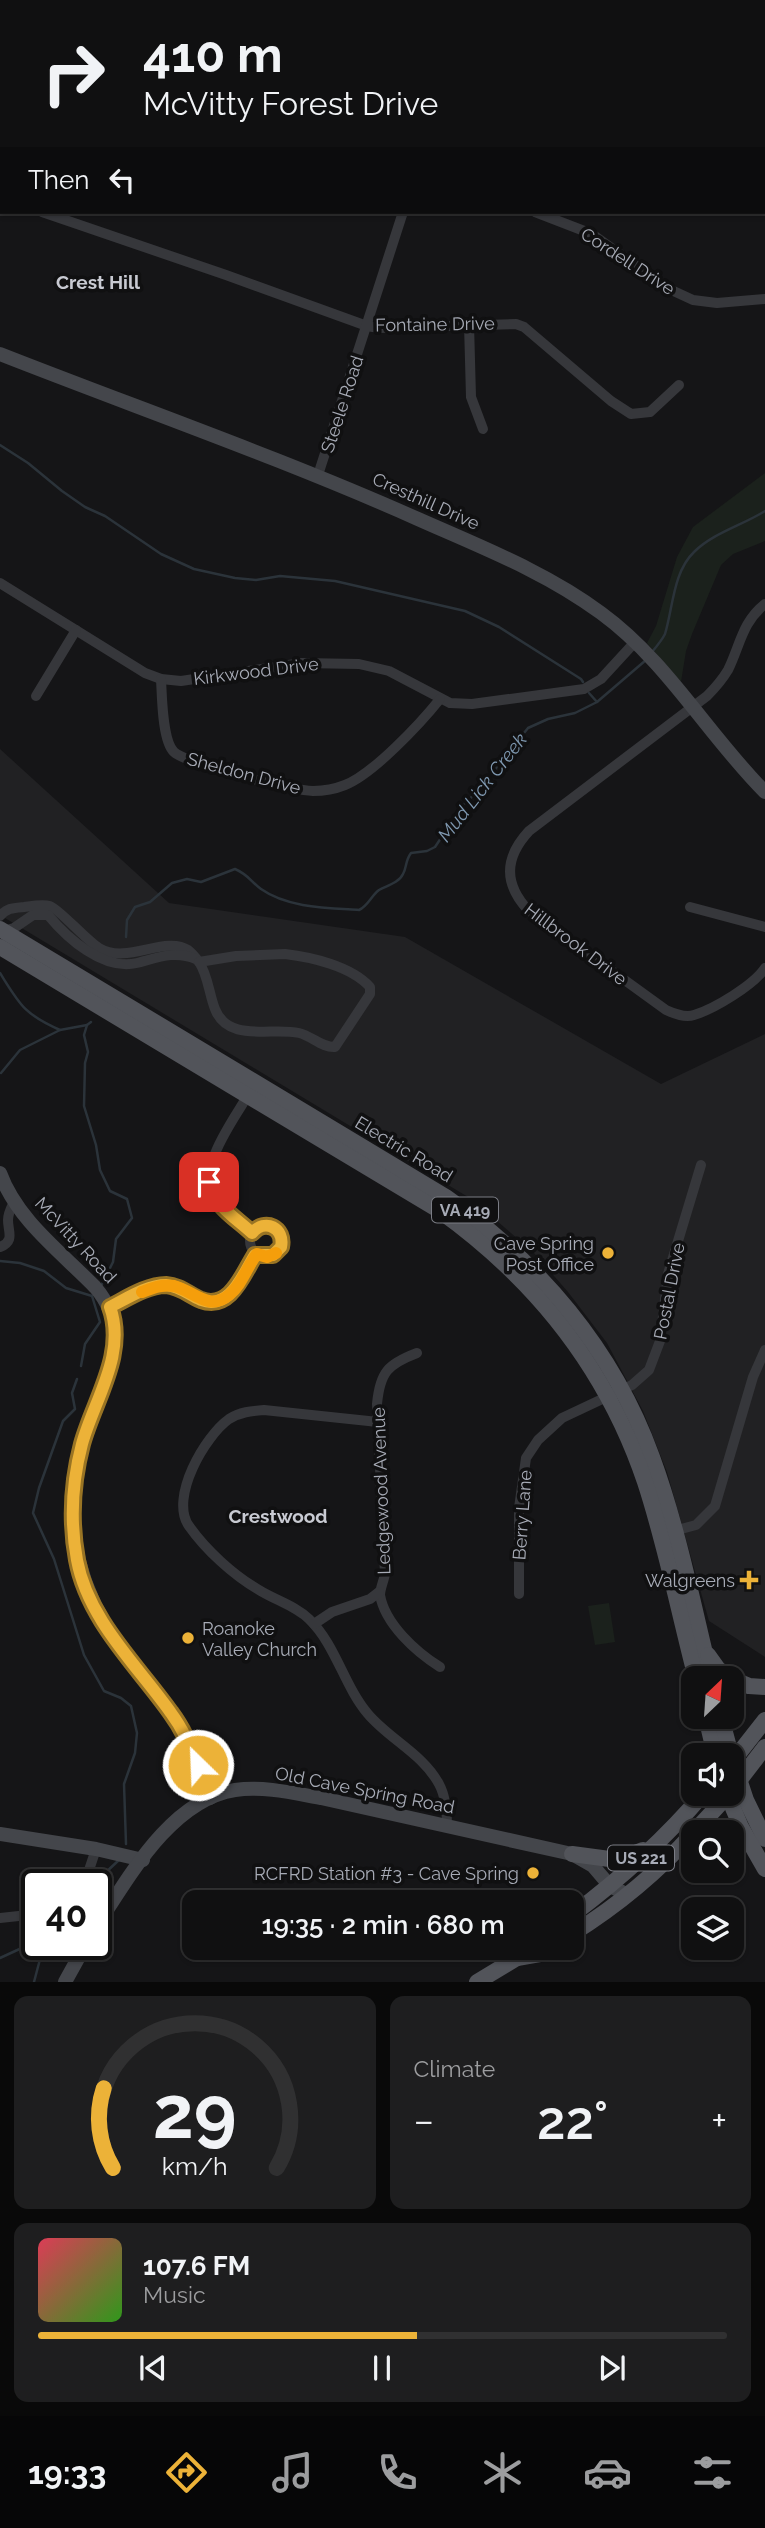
<!DOCTYPE html>
<html lang="en">
<head>
<meta charset="utf-8">
<style>
	:root { --surface:#101011; --page:#1e1e1f; --text:#f1f3f6; --muted:#9c9d9f; --line:#303031; --accent:#ecb238 }
	body { margin:0; font-family:Raleway,sans-serif; background:var(--page); color:var(--text); height:100vh; display:flex; flex-direction:column; font-size:26px; white-space:nowrap }
	* { box-sizing:border-box; margin:0 }
	p { font-size:23px; color:var(--muted) }
	.icon { flex:none; width:38px; height:38px; fill:none; stroke:currentColor; stroke-width:2; stroke-linecap:round; stroke-linejoin:round }
	.map { position:relative; height:1982px; overflow:hidden }
	.sheet { display:flex; flex-direction:column; gap:14px; padding:14px; background:#090909; flex:1 }
	.sheet>* { flex:none }
	.guide { position:absolute; left:0px; top:0px; width:766px; height:214px; box-shadow:0 2px 5px #0004,0 0 0 2px var(--line); background:#101011; color:var(--text); overflow:hidden }
	.needle { width:46px; rotate:25deg }
	.tools { position:absolute; left:681px; top:1666px; display:grid; gap:14px }
	.tools a { display:grid; place-items:center; width:63px; height:63px; border-radius:14px; background:var(--surface); box-shadow:0 2px 5px #0004,0 0 0 2px var(--line); font-size:35px }
	.speed { position:absolute; left:21px; top:1869px; display:flex; gap:14px; font-size:35px; font-weight:700; text-align:center }
	.speed>* { display:grid; place-content:center; width:91px; height:91px; border-radius:50%; background:var(--surface); box-shadow:0 2px 5px #0004,0 0 0 2px var(--line); line-height:1 }
	.speed .limit { border:4px solid #111; border-radius:10px; background:#fff; color:#111 }
	.pin { position:absolute; display:grid; place-items:center; width:60px; height:60px; color:#fff; margin:-30px; border-radius:14px; box-shadow:0 4px 10px #0006 }
	.me { position:absolute; width:77px; margin:-38px; rotate:336deg; stroke-linejoin:round; filter:drop-shadow(0 0 5px #0008) }
	.turn { display:flex; align-items:center; gap:24px; height:147px; padding:0 28px; font-size:32px }
	.turn .icon { width:91px; height:91px; stroke-width:2.5 }
	.turn b { display:block; font-size:49px; line-height:60px }
	.then { display:flex; align-items:center; height:66px; padding:0 28px; background:#0003; gap:14px; font-size:26px }
	.big { font-size:52px; font-weight:600; line-height:1.1 }
	.sheet .tile { flex:1; display:flex; flex-direction:column; justify-content:center; gap:10px; min-width:0; padding:0 24px; border-radius:14px; background:var(--page) }
	.sheet .dial { align-items:center; gap:0 }
	.dial svg { height:182px; overflow:visible; fill:none; stroke:var(--line); stroke-width:7; stroke-linecap:round; text-anchor:middle }
	.dial text { fill:var(--text); stroke:none }
	.song { display:flex; align-items:center; gap:21px }
	.cover { width:84px; height:84px; border-radius:10px; background:linear-gradient(135deg,hsl(350 70% 55%),hsl(110 70% 35%)) }
	.played { height:7px; border-radius:4px; background:linear-gradient(90deg,var(--accent) 55%,var(--line) 55%) }
	.keys { display:flex; justify-content:space-around; direction:ltr }
	.heat { display:flex; justify-content:space-between; align-items:center; font-size:38px; direction:ltr }
	.sheet .tiles { flex:1; display:grid; gap:14px; grid-template-columns:1fr 1fr }
	.tile:last-child { grid-column:span 2 }
	.trip { position:absolute; left:182px; top:1890px; width:402px; height:70px; border-radius:14px; background:var(--surface); box-shadow:0 2px 5px #0004,0 0 0 2px var(--line); font-weight:600; line-height:70px; text-align:center }
	.tab-bar { display:flex; height:112px; justify-content:space-around; align-items:center; background:#060607; color:var(--muted) }
	.tab-bar .icon { width:49px; height:49px }
	.tab-bar .active { color:var(--accent) }
	.tab-bar b { font-size:32px; color:var(--text) }
	.map>svg:first-child { display:block }
	.built { fill:#212123 }
	.green { fill:#1b211c }
	.lines { fill:none; stroke-linecap:round; stroke-linejoin:round }
	.stream { stroke:#2b333a; stroke-width:2.5 }
	.street { stroke:#36373b; stroke-width:10 }
	.secondary { stroke:#44464b; stroke-width:14 }
	.primary { stroke:#52545a; stroke-width:16 }
	.route-casing { stroke:#997424; stroke-width:18 }
	.route { stroke:#ecb238; stroke-width:12 }
	.slow { stroke:#f59e0b; stroke-width:12 }
	.poi-dot { fill:#ecb238; stroke:#101011; stroke-width:2.5 }
	.labels { text-anchor:middle; dominant-baseline:central; stroke-width:7; stroke-linejoin:round; paint-order:stroke }
	.shield { fill:#101011; stroke:#7a7c84; stroke-width:2 }
	.shield-label { font-size:16px; font-weight:bold; fill:#a7abb6 }
	.street-label { font-size:18px; fill:#a7abb6; stroke:#101011 }
	.poi-label { font-size:18px; fill:#a7abb6; stroke:#101011; text-anchor:end }
	.neighbourhood-label { font-size:19px; font-weight:bold; fill:#c8cad2; stroke:#101011 }
	.water-label { font-size:19px; font-style:italic; fill:#7f98b0; stroke:#101011 }
</style>
</head>
<body>
<div class="map">
<svg width="765" height="1982" viewBox="0 0 765 1982">
	<rect width="100%" height="100%" fill="#151517"/>
	<!-- built -->
	<polygon class="built" points="0,749 169,903 405,937 661,1084 765,1034 765,1657 709,1621 667,1472 643,1411 607,1343 568,1292 534,1253 473,1200 0,915"/>
	<!-- green -->
	<g class="green">
		<polygon points="765,473 765,541 733,554 721,565 692,634 686,651 681,682 647,643 656,626 677,557 693,527"/>
		<polygon points="609,1603 615,1642 595,1645 588,1606"/>
	</g>
	<g class="lines">
		<!-- stream -->
		<g class="stream">
			<polyline points="764,0 765,0"/>
			<polyline points="0,445 28,463 62,491 85,507 105,516 161,554 194,569 235,578 256,580 280,576 335,581 465,611 499,627 581,679 583,682"/>
			<path d="M652,652C657,646 662,640 665,634C673,608 673,572 694,552C713,533 743,525 765,511"/>
			<polyline points="589,693 597,702"/>
			<path d="M126,937L127,920L135,907L150,902L172,883L187,879L201,882L235,869C249,875 251,882 261,889C288,908 328,908 359,910C368,906 371,896 379,890C386,886 399,883 403,874C407,867 405,861 411,853L427,851L435,847L463,805L470,799L482,782L489,777L528,728L548,719L575,713L597,702L646,660"/>
			<path d="M0,973C20,1005 24,1014 60,1030"/>
			<polyline points="91,1022 87,1025 84,1035 88,1052 85,1063 84,1106 96,1145 100,1170 110,1191 127,1199 132,1218 116,1239 113,1262 101,1286"/>
			<polyline points="1,1073 20,1050 60,1030 87,1025"/>
			<polyline points="0,1261 20,1263 44,1271 66,1288 92,1296"/>
			<polyline points="81,1366 85,1344 100,1322 92,1296"/>
			<polyline points="77,1379 72,1393 75,1409 63,1421 39,1488 33,1513 54,1559 84,1655 104,1691 121,1698 131,1706 137,1733 135,1753 124,1784 126,1844"/>
			<polyline points="96,1893 104,1890 104,1874 119,1860"/>
			<polyline points="0,1958 37,1941"/>
			<polyline points="34,1982 44,1944"/>
		</g>
		<!-- street -->
		<g class="street">
			<polyline points="411,0 415,2"/>
			<polyline points="711,0 712,2"/>
			<polyline points="0,47 2,48"/>
			<polyline points="0,198 2,198"/>
			<polyline points="42,212 226,275 367,326 379,328 516,324 524,327 611,401 631,414 650,412 679,385"/>
			<polyline points="535,212 592,234 667,288 693,300 717,303 765,299"/>
			<polyline points="469,324 471,397 483,429"/>
			<polyline points="318,475 403,212"/>
			<polyline points="0,583 145,673 161,679 181,681 302,663 359,664 389,671 450,703 472,704 584,689 601,679 635,642"/>
			<path d="M765,604C742,622 740,646 728,670C722,680 715,688 707,696L529,831C504,858 504,884 528,910L666,1010C675,1014 685,1018 694,1015C714,1009 754,985 765,968"/>
			<path d="M161,679C162,695 162,741 174,752C187,764 292,790 313,791C323,791 335,789 345,785C373,774 420,724 440,699"/>
			<polyline points="36,696 76,630"/>
			<polyline points="690,907 765,927"/>
			<path d="M0,916C7,908 13,908 24,907C32,906 42,904 50,906C58,908 87,941 99,948C127,965 165,935 188,950C192,953 196,958 199,962"/>
			<path d="M3,931L14,928L33,915H48C67,938 103,971 137,963C157,958 174,950 196,959"/>
			<path d="M285,954C311,957 351,966 370,987V994L335,1047C322,1048 312,1036 299,1033C272,1027 228,1043 215,1009C209,994 208,975 199,962L236,956Z"/>
			<path d="M248,1095C232,1123 191,1174 219,1204C229,1215 242,1223 252,1233"/>
			<circle cx="266" cy="1241" r="16"/>
			<path d="M0,1247C15,1241 8,1232 8,1220C8,1213 11,1208 14,1202"/>
			<path d="M110,1307C126,1299 147,1285 165,1285C189,1286 207,1314 230,1294C242,1284 246,1265 257,1254"/>
			<path d="M417,1353C388,1364 380,1372 377,1404L385,1574C384,1580 380,1589 380,1595C385,1624 416,1652 440,1667"/>
			<path d="M378,1422L264,1410C251,1411 240,1412 229,1419C205,1436 169,1498 189,1526C206,1550 233,1575 259,1590C275,1600 296,1606 309,1619C336,1645 344,1686 368,1714C389,1739 423,1754 439,1784C446,1797 447,1811 447,1826"/>
			<polyline points="670,1532 696,1525 715,1506 753,1377 765,1350"/>
			<polyline points="519,1594 519,1508 526,1458 538,1440 562,1418 632,1385 649,1370 660,1341 668,1274 701,1165"/>
			<polyline points="314,1624 332,1612 370,1599 379,1592"/>
			<polyline points="84,1885 96,1849"/>
			<polyline points="0,1918 37,1914"/>
		</g>
		<!-- secondary -->
		<g class="secondary">
			<path d="M0,354C140,409 281,458 418,519C481,547 546,572 601,613C667,661 708,735 765,792"/>
			<path d="M0,1173C17,1220 61,1252 95,1287C136,1334 102,1381 86,1431C77,1458 72,1487 73,1515C74,1577 102,1625 139,1674C153,1692 170,1709 182,1729C194,1750 201,1774 210,1798"/>
			<polyline points="0,1834 96,1849 143,1860"/>
			<path d="M96,1927C129,1877 171,1800 235,1790C264,1786 293,1793 321,1798L572,1854L593,1866L610,1886L628,1895"/>
			<polyline points="65,1982 86,1944"/>
		</g>
		<!-- primary -->
		<g class="primary">
			<path d="M0,929L446,1197C538,1262 613,1349 652,1457C678,1528 693,1605 711,1678"/>
			<path d="M0,947L440,1211C536,1280 607,1369 645,1482C666,1546 679,1613 696,1678"/>
			<polyline points="708,1655 718,1669 730,1678"/>
			<polyline points="732,1679 749,1686 765,1687"/>
			<polyline points="706,1717 715,1755"/>
			<polyline points="721,1717 731,1755"/>
			<polyline points="732,1758 746,1800 765,1839"/>
			<polyline points="732,1762 765,1720"/>
			<polyline points="735,1786 765,1747"/>
			<polyline points="727,1794 741,1827 765,1869"/>
			<polyline points="694,1832 729,1794"/>
			<polyline points="572,1854 617,1860 643,1850"/>
			<path d="M572,1915C620,1879 664,1840 703,1794"/>
			<path d="M572,1934C617,1906 658,1872 693,1833"/>
			<polyline points="517,1958 540,1954 550,1948"/>
			<polyline points="477,1982 517,1958 527,1948"/>
		</g>
	</g>
	<g class="lines">
		<defs>
			<path id="route" d="M198,1765C190,1746 183,1729 171,1713C138,1666 88,1620 77,1560C70,1522 72,1482 82,1444C94,1400 127,1354 110,1307C126,1299 147,1285 166,1285C180,1286 189,1295 201,1300C230,1311 243,1274 255,1255H273L281,1247C285,1228 265,1218 252,1233C235,1217 215,1207 209,1182"/>
		</defs>
		<!-- route casing -->
		<use href="#route" class="route-casing"/>
		<!-- route -->
		<use href="#route" class="route"/>
		<!-- slow -->
		<path class="slow" d="M142,1292C153,1288 162,1284 174,1286C194,1291 209,1312 229,1295C242,1285 247,1266 257,1254L267,1257L276,1253"/>
	</g>
	<!-- markers -->
	<g class="poi-dot">
		<circle cx="608" cy="1253" r="7"/>
		<path d="M745.5 1569.5h7v7h7v7h-7v7h-7v-7h-7v-7h7z"/>
		<circle cx="188" cy="1638" r="7"/>
		<circle cx="533" cy="1873" r="7"/>
	</g>
	<g class="labels">
		<!-- shield labels -->
		<g class="shield">
			<rect x="432" y="1197.5" width="66" height="25" rx="5"/>
			<rect x="608" y="1845.5" width="66" height="25" rx="5"/>
		</g>
		<g class="shield-label">
			<text x="465" y="1210">VA 419</text>
			<text x="641" y="1858">US 221</text>
		</g>
		<!-- street labels -->
		<g class="street-label">
			<text transform="translate(628 261) rotate(33)">Cordell Drive</text>
			<text transform="translate(435 324) rotate(-1)">Fontaine Drive</text>
			<text transform="translate(342 404) rotate(-72)">Steele Road</text>
			<text transform="translate(426 501) rotate(24)">Cresthill Drive</text>
			<text transform="translate(256 671) rotate(-7)">Kirkwood Drive</text>
			<text transform="translate(244 773) rotate(15)">Sheldon Drive</text>
			<text transform="translate(576 944) rotate(37)">Hillbrook Drive</text>
			<text transform="translate(404 1149) rotate(31)">Electric Road</text>
			<text transform="translate(76 1240) rotate(47)">McVitty Road</text>
			<text transform="translate(669 1291) rotate(-79)">Postal Drive</text>
			<text transform="translate(381 1491) rotate(-92)">Ledgewood Avenue</text>
			<text transform="translate(522 1515) rotate(-86)">Berry Lane</text>
			<text transform="translate(365 1790) rotate(11)">Old Cave Spring Road</text>
		</g>
		<!-- poi labels -->
		<g class="poi-label">
			<text x="594" y="1243">Cave Spring<tspan x="594" dy="21">Post Office</tspan></text>
			<text x="735" y="1580">Walgreens</text>
			<text x="202" y="1628" text-anchor="start">Roanoke<tspan x="202" dy="21">Valley Church</tspan></text>
			<text x="519" y="1873">RCFRD Station #3 - Cave Spring</text>
		</g>
		<!-- neighbourhood labels -->
		<g class="neighbourhood-label">
			<text x="98" y="282">Crest Hill</text>
			<text x="278" y="1516">Crestwood</text>
		</g>
		<!-- water labels -->
		<g class="water-label">
			<text transform="translate(482 787) rotate(-52)">Mud Lick Creek</text>
		</g>
	</g>
</svg>
<div class="tools">
<a><svg class="needle" viewBox="-14 -14 28 28"><path d="M0-13l5 13h-10z" fill="#e53935"/><path d="M0 13l5-13h-10z" fill="#9c9d9f"/></svg></a>
<a><svg class="icon" aria-label="sound" viewBox="0 0 24 24"><path d="M4 9h4l5-4v14l-5-4H4zM17 9q2 3 0 6"/></svg></a>
<a><svg class="icon" aria-label="search" viewBox="0 0 24 24"><circle cx="10" cy="10" r="6"/><path d="M15 15l6 6"/></svg></a>
<a><svg class="icon" aria-label="layers" viewBox="0 0 24 24"><path d="M12 4l9 5-9 5-9-5zM3 14l9 5 9-5"/></svg></a>
</div>
<div class="speed"><div class="limit">40</div></div>
<div class="pin" style="left:209px;top:1182px;background:#d93025"><svg class="icon" aria-label="arrive" viewBox="0 0 24 24"><path d="M6 21V4h12l-3 4 3 4H6"/></svg></div>
<svg class="me" style="left:198px;top:1765px" viewBox="-20 -20 40 40"><circle r="17" fill="#ecb238" stroke="#fff" stroke-width="3"/><path d="M0-11L8 9 0 5-8 9z" fill="#fff"/></svg>
<div class="trip">19:35 · 2 min · 680 m</div>
<div class="guide">
<div class="turn"><svg class="icon" aria-label="right" viewBox="0 0 24 24"><path d="M7 20v-9h11M14 6l5 5-5 5"/></svg><div><b>410 m</b>McVitty Forest Drive</div></div>
<div class="then">Then<svg class="icon" aria-label="left" viewBox="0 0 24 24"><path d="M17 20v-9H6M10 6l-5 5 5 5"/></svg></div>
</div>
</div>
<section class="sheet">
<div class="tiles">
<div class="tile dial"><svg viewBox="0 0 100 80">
<path d="M14 69A42 42 0 1 1 86 69"/>
<path d="M14 69A42 42 0 0 1 10 34" stroke="#ecb238"/>
<text x="50" y="56" font-size="32" font-weight="700">29</text>
<text x="50" y="72" font-size="11">km/h</text>
</svg></div>
<div class="tile"><p>Climate</p>
<div class="heat"><a>−</a><b class="big">22°</b><a>+</a></div>
</div>
<div class="tile">
<div class="song"><i class="cover"></i><div><b>107.6 FM</b><p>Music</p></div></div>
<div class="played"></div>
<div class="keys"><svg class="icon" aria-label="previous" viewBox="0 0 24 24"><path d="M18 5L8 12l10 7zM5 5v14"/></svg><svg class="icon" aria-label="pause" viewBox="0 0 24 24"><path d="M8 5v14M16 5v14"/></svg><svg class="icon" aria-label="next" viewBox="0 0 24 24"><path d="M6 5l10 7-10 7zM19 5v14"/></svg></div>
</div>
</div>
</section>
<nav class="tab-bar">
<b>19:33</b>
<svg class="icon active" aria-label="directions" viewBox="0 0 24 24"><path d="M12 3l9 9-9 9-9-9zM9 14v-3h6M13 9l2 2-2 2"/></svg>
<svg class="icon" aria-label="music" viewBox="0 0 24 24"><path d="M9 18V5l10-2v13"/><circle cx="6" cy="18" r="3"/><circle cx="16" cy="16" r="3"/></svg>
<svg class="icon" aria-label="phone" viewBox="0 0 24 24"><path d="M5 4h4l2 5-3 2q2 4 5 5l2-3 5 2v4C11 20 4 13 5 4z"/></svg>
<svg class="icon" aria-label="climate" viewBox="0 0 24 24"><path d="M12 3v18M4 7l16 10M4 17L20 7"/></svg>
<svg class="icon" aria-label="car" viewBox="0 0 24 24"><path d="M5 17H2v-5l4-1 3-4h7l3 4 3 1v5h-3M9 17h6M6 11h13"/><circle cx="7" cy="17" r="2"/><circle cx="17" cy="17" r="2"/></svg>
<svg class="icon" aria-label="filters" viewBox="0 0 24 24"><path d="M4 7h16M4 17h16"/><circle cx="9" cy="7" r="2"/><circle cx="15" cy="17" r="2"/></svg>
</nav>
</body>
</html>
